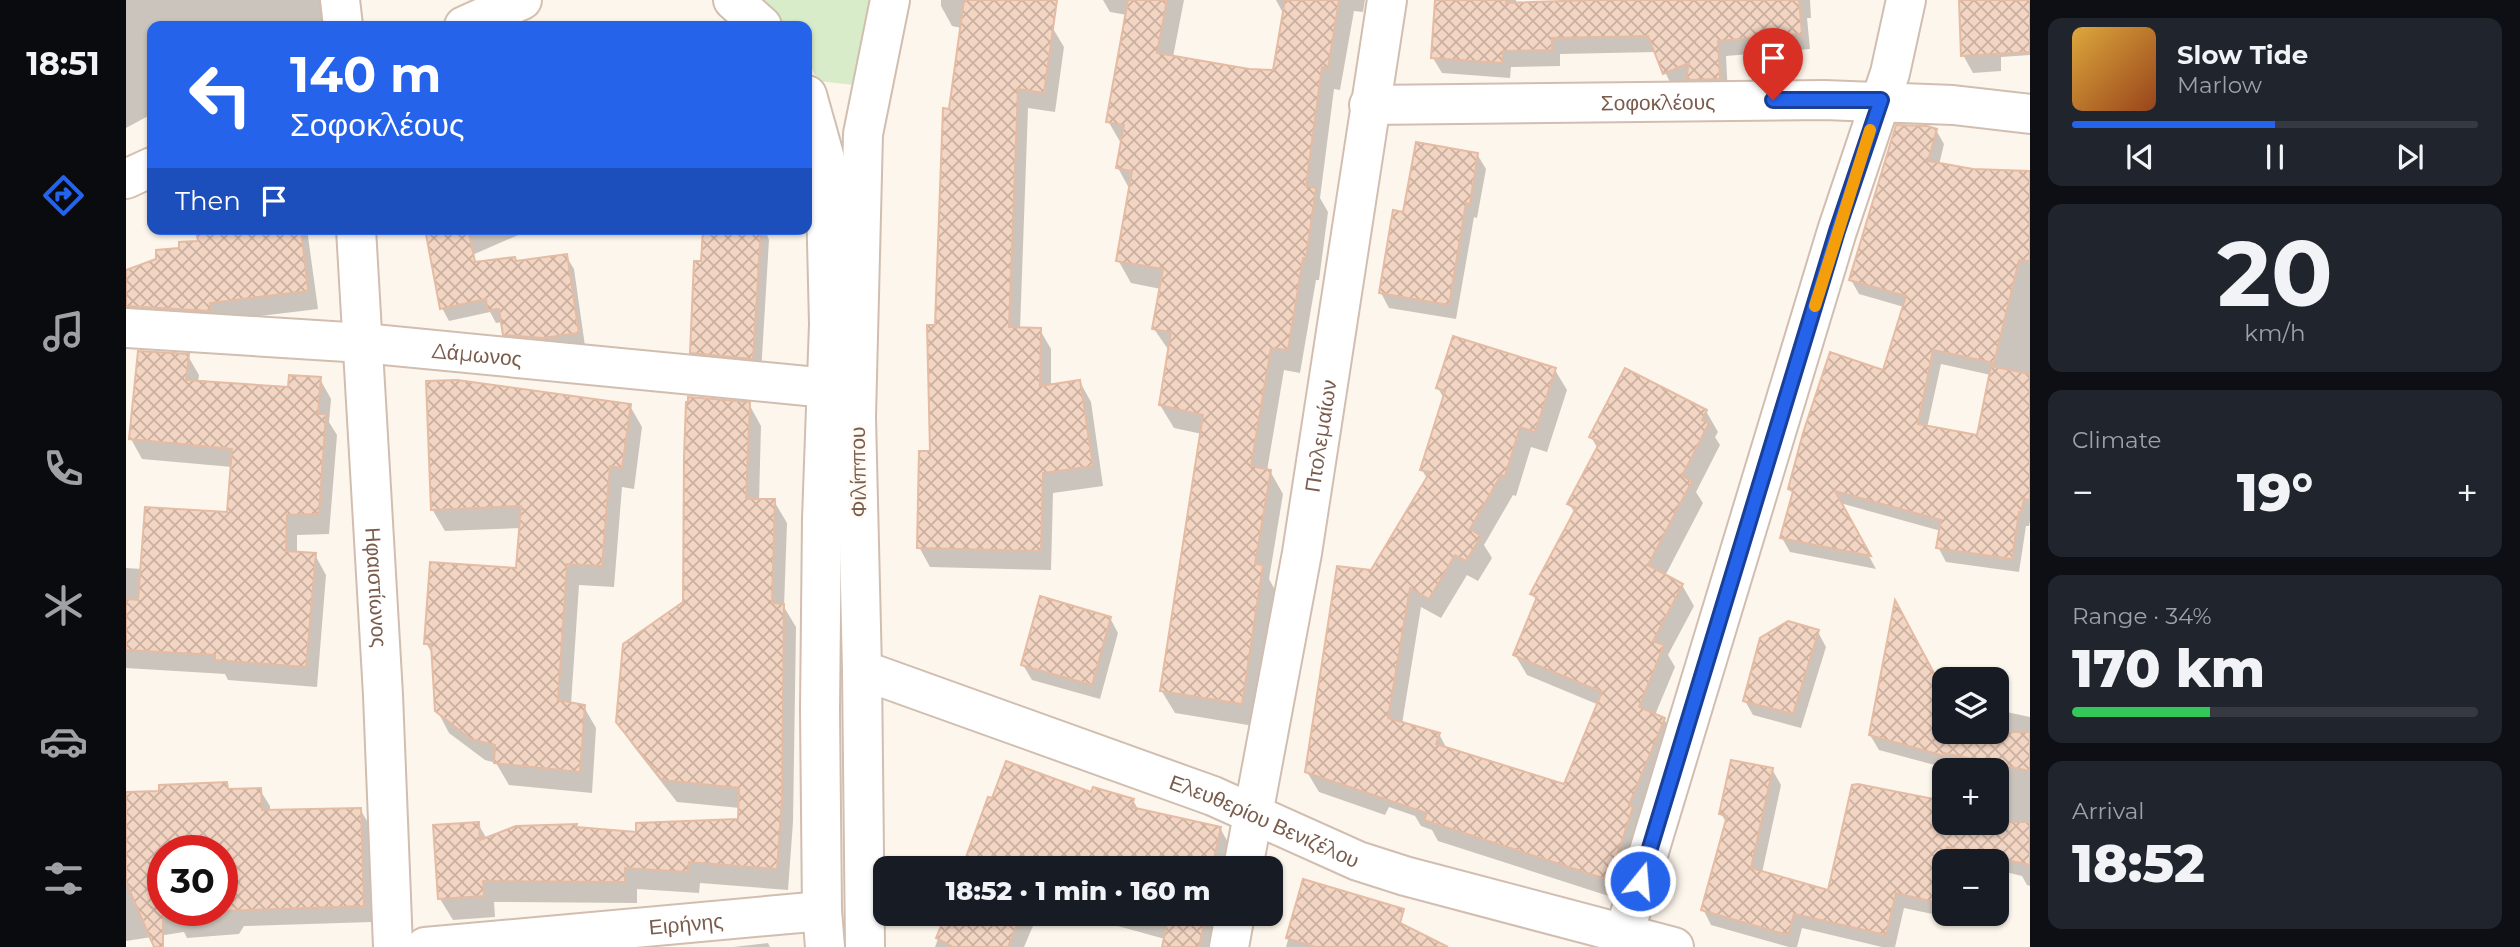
<!DOCTYPE html>
<html lang="en">
<head>
<meta charset="utf-8">
<style>
	:root { --surface:#171b24; --page:#20242c; --text:#f1f3f6; --muted:#9ea1a6; --line:#363941; --accent:#2563eb }
	body { margin:0; font-family:Montserrat,sans-serif; background:var(--page); color:var(--text); height:100vh; display:flex; flex-direction:column; font-size:26px; white-space:nowrap }
	* { box-sizing:border-box; margin:0 }
	p { font-size:23px; color:var(--muted) }
	.icon { flex:none; width:38px; height:38px; fill:none; stroke:currentColor; stroke-width:2; stroke-linecap:round; stroke-linejoin:round }
	.map { position:relative; flex:1; overflow:hidden }
	.drawer { display:flex; flex-direction:column; gap:18px; padding:18px; background:#0d0f14; width:490px }
	.drawer>* { flex:none }
	.hud { position:absolute; left:21px; top:21px; width:665px; height:214px; border-radius:14px; box-shadow:0 2px 5px #0004; background:#2563eb; color:#fff; overflow:hidden }
	.tools { position:absolute; left:1806px; top:667px; display:grid; gap:14px }
	.tools a { display:grid; place-items:center; width:77px; height:77px; border-radius:14px; background:var(--surface); box-shadow:0 2px 5px #0004; font-size:35px }
	.speed { position:absolute; left:21px; top:835px; display:flex; gap:14px; font-size:35px; font-weight:700; text-align:center }
	.speed>* { display:grid; place-content:center; width:91px; height:91px; border-radius:50%; background:var(--surface); box-shadow:0 2px 5px #0004; line-height:1 }
	.speed .limit { border:10px solid #d22; background:#fff; color:#111 }
	.pin { position:absolute; display:grid; place-items:center; width:60px; height:60px; color:#fff; margin:-72px -30px; border-radius:50% 50% 50% 0; rotate:-45deg; box-shadow:0 0 7px #0007 }
	.pin .icon { rotate:45deg }
	.me { position:absolute; width:77px; margin:-38px; rotate:17deg; stroke-linejoin:round; filter:drop-shadow(0 0 5px #0008) }
	.turn { display:flex; align-items:center; gap:24px; height:147px; padding:0 28px; font-size:32px }
	.turn .icon { width:91px; height:91px; stroke-width:2.5 }
	.turn b { display:block; font-size:49px; line-height:60px }
	.then { display:flex; align-items:center; height:66px; padding:0 28px; background:#0003; gap:14px; font-size:26px }
	.big { font-size:52px; font-weight:800; line-height:1.1 }
	.drawer .tile { flex:1; display:flex; flex-direction:column; justify-content:center; gap:10px; min-width:0; padding:0 24px; border-radius:14px; background:var(--page) }
	.drawer .dial { align-items:center; gap:0 }
	.dial b { font-size:91px; line-height:1 }
	.song { display:flex; align-items:center; gap:21px }
	.cover { width:84px; height:84px; border-radius:10px; background:linear-gradient(135deg,hsl(40 70% 55%),hsl(20 70% 35%)) }
	.played { height:7px; border-radius:4px; background:linear-gradient(90deg,var(--accent) 50%,var(--line) 50%) }
	.keys { display:flex; justify-content:space-around; direction:ltr }
	.heat { display:flex; justify-content:space-between; align-items:center; font-size:38px; direction:ltr }
	.charge { height:10px; border-radius:5px; background:linear-gradient(90deg,#34c759 34%,var(--line) 0) }
	.trip { position:absolute; left:747px; top:856px; width:410px; height:70px; border-radius:14px; background:var(--surface); box-shadow:0 2px 5px #0004; font-weight:800; line-height:70px; text-align:center }
	main { display:flex; flex:1; min-height:0 }
	.menu { display:flex; flex-direction:column; width:126px; justify-content:space-around; align-items:center; background:#090b0e; color:var(--muted) }
	.menu .icon { width:49px; height:49px }
	.menu .on { color:var(--accent) }
	.menu b { font-size:32px; color:var(--text) }
	.map>svg:first-child { display:block }
	.park { fill:#d8ecc9 }
	.shadow { fill:#0003; fill-rule:evenodd }
	.building { fill:url(#building-cross-hatch); stroke:#e6bba3; stroke-width:2 }
	.lines { fill:none; stroke-linecap:round; stroke-linejoin:round }
	.minor-casing { stroke:#d1beb0; stroke-width:42 }
	.tertiary-casing { stroke:#d1beb0; stroke-width:42 }
	.secondary-casing { stroke:#d6c0b0; stroke-width:42 }
	.minor { stroke:#fff; stroke-width:38 }
	.tertiary { stroke:#fff; stroke-width:38 }
	.secondary { stroke:#fff; stroke-width:38 }
	.route-casing { stroke:#184099; stroke-width:18 }
	.route { stroke:#2563eb; stroke-width:12 }
	.slow { stroke:#f59e0b; stroke-width:12 }
	.labels { text-anchor:middle; dominant-baseline:central; stroke-width:5; stroke-linejoin:round; paint-order:stroke }
	.street-label { font-size:21px; fill:#7a5c4d; stroke:#fffaf3 }
</style>
</head>
<body>
<main>
<nav class="menu">
<b>18:51</b>
<svg class="icon on" aria-label="directions" viewBox="0 0 24 24"><path d="M12 3l9 9-9 9-9-9zM9 14v-3h6M13 9l2 2-2 2"/></svg>
<svg class="icon" aria-label="music" viewBox="0 0 24 24"><path d="M9 18V5l10-2v13"/><circle cx="6" cy="18" r="3"/><circle cx="16" cy="16" r="3"/></svg>
<svg class="icon" aria-label="phone" viewBox="0 0 24 24"><path d="M5 4h4l2 5-3 2q2 4 5 5l2-3 5 2v4C11 20 4 13 5 4z"/></svg>
<svg class="icon" aria-label="climate" viewBox="0 0 24 24"><path d="M12 3v18M4 7l16 10M4 17L20 7"/></svg>
<svg class="icon" aria-label="car" viewBox="0 0 24 24"><path d="M5 17H2v-5l4-1 3-4h7l3 4 3 1v5h-3M9 17h6M6 11h13"/><circle cx="7" cy="17" r="2"/><circle cx="17" cy="17" r="2"/></svg>
<svg class="icon" aria-label="filters" viewBox="0 0 24 24"><path d="M4 7h16M4 17h16"/><circle cx="9" cy="7" r="2"/><circle cx="15" cy="17" r="2"/></svg>
</nav>
<div class="map">
<svg width="1904" height="947" viewBox="0 0 1904 947">
	<defs>
		<pattern id="building-cross-hatch" width="8" height="8" patternUnits="userSpaceOnUse" patternTransform="scale(1.75)"><rect width="8" height="8" fill="#f3d5c3"/><path d="M0 0l8 8M0 8l8-8" fill="none" stroke="#cab0a1"/></pattern>
	</defs>
	<rect width="100%" height="100%" fill="#fdf6ec"/>
	<!-- park -->
	<polygon class="park" points="634,0 745,0 728,85 692,81 681,59 681,26 661,26"/>
	<!-- shadow -->
	<g class="shadow">
		<polygon points="0,0 208,0 204,26 26,26 26,114 0,128"/>
		<polygon points="815,0 919,0 926,27 938,47 929,112 902,108 894,329 914,330 925,349 925,387 954,382 965,402 977,486 927,493 925,570 804,567 793,547 806,453 824,110 836,28 826,26 815,6"/>
		<polygon points="977,0 1058,0 1047,57 1123,71 1148,72 1158,15 1150,0 1239,0 1237,12 1228,11 1214,90 1208,89 1194,198 1202,212 1193,280 1190,280 1174,373 1158,370 1141,471 1144,471 1157,494 1143,579 1149,590 1128,726 1049,713 1035,690 1076,434 1048,428 1034,405 1044,352 1028,329 1035,289 1005,283 992,260 1004,190 992,168 996,145 982,121 1001,15 984,12"/>
		<polygon points="1311,0 1390,0 1390,4 1488,0 1684,0 1685,18 1681,18 1684,49 1600,56 1602,95 1571,95 1564,82 1547,89 1530,52 1434,54 1434,66 1385,67 1384,78 1316,73 1307,58"/>
		<polygon points="1834,0 1904,0 1904,55 1875,57 1875,71 1847,73 1837,55"/>
		<path d="M1810,130L1818,144L1813,165L1904,186V521L1903,526H1900L1893,572L1820,562L1812,547L1815,531L1714,503L1750,569L1664,552L1656,538L1668,495L1664,489L1759,372L1778,307L1733,294L1725,280ZM1815,364L1865,375L1852,437L1801,428Z"/>
		<polygon points="1351,154 1360,169 1351,218 1348,217 1330,319 1263,308 1255,293 1279,214"/>
		<polygon points="72,229 181,229 192,309 94,321 0,328 0,272 74,243"/>
		<polygon points="301,229 406,229 314,269"/>
		<polygon points="578,229 639,229 643,240 635,373 574,367 566,352"/>
		<polygon points="440,256 448,269 459,346 386,347 379,334 377,322 370,323 364,312 323,321 316,308"/>
		<polygon points="62,356 73,375 72,383 164,389 194,379 205,399 203,422 211,435 203,534 171,535 171,554 189,555 200,575 191,687 102,680 99,674 0,668 0,568 16,569 102,514 106,467 16,459 5,439"/>
		<polygon points="1429,370 1441,390 1421,452 1405,447 1390,496 1387,495 1358,545 1366,558 1352,581 1341,575 1315,618 1295,607 1276,724 1313,734 1321,749 1439,787 1473,705 1401,675 1389,655 1411,602 1406,593 1449,513 1443,504 1472,449 1465,437 1580,411 1592,432 1589,437 1594,445 1570,492 1577,503 1539,576 1556,585 1568,606 1542,655 1549,667 1529,715 1538,719 1550,740 1495,900 1312,841 1306,830 1295,826 1289,816 1263,807 1259,815 1193,792 1181,772 1246,572 1302,480 1296,470 1318,399 1312,388"/>
		<polygon points="623,404 635,426 633,501 648,501 661,523 658,607 670,627 667,822 662,890 574,883 573,893 511,889 511,903 368,902 369,917 327,920 314,899 352,824 361,839 450,826 451,829 511,834 613,821 614,808 551,802 505,743 492,721 559,603"/>
		<polygon points="504,406 516,427 508,489 496,487 488,587 453,585 445,704 458,707 470,728 466,793 383,785 370,763 359,760 323,733 311,710 308,657 300,643 392,569 395,528 319,531 306,509"/>
		<polygon points="1769,605 1817,691 1818,732 1871,732 1871,710 1904,717 1904,886 1901,885 1896,876 1871,870 1871,861 1818,861 1816,916 1778,908 1769,947 1756,947 1676,928 1671,947 1663,947 1585,925 1577,909 1601,823 1595,814 1646,769 1655,785 1636,873 1703,892 1728,787 1818,803 1818,822 1871,822 1871,770 1827,770 1753,750 1744,735"/>
		<polygon points="984,618 992,633 974,699 906,680 897,665"/>
		<polygon points="1692,632 1700,647 1675,728 1627,715 1619,701"/>
		<path d="M100,784L104,791L134,790L144,806V812L234,809L244,826L246,922L118,926L113,934L61,938L58,932L0,941V794ZM37,850H96V910H37Z"/>
		<polygon points="967,794 1007,800 1013,811 1094,828 1104,846 1099,868 838,868"/>
		<polygon points="1179,881 1205,947 1160,947"/>
		<polygon points="821,914 912,914 898,947 809,947"/>
		<polygon points="948,914 1093,914 1086,947 1038,947 1039,939"/>
		<polygon points="642,943 644,947 607,947"/>
	</g>
	<!-- building -->
	<g class="building">
		<polygon points="838,0 931,0 918,93 892,89 883,327 915,328 914,386 954,380 967,466 917,473 915,551 791,548 793,451 804,451 801,325 809,325 817,108 823,109"/>
		<polygon points="1002,0 1041,0 1031,53 1123,69 1147,70 1159,0 1213,0 1202,68 1196,67 1180,186 1190,188 1180,258 1177,258 1162,350 1145,348 1125,466 1145,470 1129,564 1137,565 1116,704 1034,691 1077,415 1033,405 1045,332 1026,329 1037,269 990,261 1006,171 990,168 998,125 980,122"/>
		<polygon points="1309,0 1381,0 1380,3 1466,0 1673,0 1676,34 1592,41 1594,79 1560,80 1563,63 1537,74 1522,36 1426,38 1426,50 1377,51 1376,63 1305,58"/>
		<polygon points="1833,0 1904,0 1904,52 1835,56"/>
		<polygon points="1770,125 1801,126 1811,129 1802,161 1847,169 1904,171 1904,261 1893,260 1868,363 1807,350 1792,424 1851,435 1865,366 1904,374 1904,500 1898,499 1895,513 1893,512 1886,559 1810,548 1815,520 1709,491 1745,556 1654,538 1667,491 1662,489 1677,433 1704,352 1757,370 1780,296 1723,280"/>
		<polygon points="1290,142 1352,153 1344,204 1340,203 1323,305 1253,293 1267,210 1277,212"/>
		<polygon points="70,229 175,229 182,291 84,303 85,311 0,306 0,270 30,259 30,250 53,248 53,242 72,241"/>
		<polygon points="299,229 342,229 349,262 389,257 390,261 441,254 453,333 417,338 377,335 373,309 361,310 360,299 314,309"/>
		<polygon points="577,229 635,229 627,359 564,353 568,261 575,261"/>
		<polygon points="1327,336 1430,368 1409,432 1394,427 1379,476 1375,475 1344,529 1355,536 1340,561 1329,555 1303,599 1284,588 1262,718 1314,733 1310,744 1438,784 1476,692 1387,655 1411,597 1404,594 1450,508 1441,504 1474,442 1463,437 1499,368 1581,410 1576,420 1583,423 1556,476 1566,481 1522,565 1557,584 1527,641 1538,645 1513,707 1539,718 1503,805 1507,807 1483,880 1298,820 1301,813 1179,772 1211,566 1245,570 1304,472 1294,470 1319,391 1310,388"/>
		<polygon points="12,351 63,354 60,380 162,387 163,375 195,377 192,414 200,414 193,514 161,515 160,551 190,553 180,667 89,660 89,655 0,650 0,599 12,600 19,507 101,512 106,449 3,439"/>
		<polygon points="331,380 505,404 496,468 484,466 476,566 441,564 432,700 459,705 454,772 368,763 369,745 345,739 309,711 305,644 298,644 304,562 390,568 395,506 305,510 300,381"/>
		<polygon points="562,397 624,402 620,499 649,499 646,603 658,604 656,799 651,869 563,862 562,872 499,868 499,882 357,881 358,896 312,899 307,825 353,822 354,840 390,826 451,824 450,827 510,832 510,823 612,819 613,788 536,780 490,722 497,644 557,602 558,457 560,402 562,402"/>
		<polygon points="914,596 985,617 966,685 895,665"/>
		<polygon points="1769,600 1809,675 1807,691 1818,694 1818,732 1904,732 1904,771 1818,753 1818,756 1743,735"/>
		<polygon points="1662,621 1693,630 1667,714 1617,701 1634,638"/>
		<polygon points="1605,760 1647,768 1625,868 1702,890 1726,785 1732,784 1818,801 1818,822 1904,822 1904,865 1821,847 1808,902 1770,893 1760,935 1668,914 1662,935 1575,910 1601,816 1593,814"/>
		<polygon points="880,761 965,792 967,787 1008,799 1005,807 1095,827 1086,868 836,868 862,797 866,798"/>
		<polygon points="101,782 102,789 135,788 136,810 235,808 238,906 96,911 96,850 37,850 37,947 28,947 0,882 0,792 33,791 33,785"/>
		<polygon points="1177,879 1278,909 1274,923 1322,947 1190,947 1160,938"/>
		<polygon points="820,914 895,914 882,947 827,947 810,938"/>
		<polygon points="1043,914 1080,914 1073,947 1036,947"/>
	</g>
	<g class="lines">
		<defs>
			<g id="minor">
				<polyline points="214,0 217,26"/>
				<path id="s1" d="M1243,105L1698,100L1827,105L1904,114"/>
				<path id="s2" d="M230,229L257,695L267,947"/>
				<path id="s3" d="M0,328L237,343L701,388"/>
				<path id="s4" d="M736,670L1087,796L1232,861L1279,876L1548,947"/>
				<path id="s5" d="M1117,868L1176,553L1261,0"/>
				<path id="s6" d="M299,947L696,911"/>
				<polyline points="1103,947 1109,914"/>
				<polyline points="1494,947 1711,231 1764,73 1780,0"/>
			</g>
			<g id="tertiary">
				<polyline points="607,0 636,26"/>
				<polyline points="681,95 699,159 703,324 696,519 694,710 696,911 699,947"/>
				<polyline points="739,947 736,670 730,417 737,134 764,0"/>
			</g>
			<g id="secondary">
				<polyline points="338,26 396,0"/>
				<polyline points="0,179 26,167"/>
			</g>
		</defs>
		<!-- minor casing -->
		<use href="#minor" class="minor-casing"/>
		<!-- tertiary casing -->
		<use href="#tertiary" class="tertiary-casing"/>
		<!-- secondary casing -->
		<use href="#secondary" class="secondary-casing"/>
		<!-- minor -->
		<use href="#minor" class="minor"/>
		<!-- tertiary -->
		<use href="#tertiary" class="tertiary"/>
		<!-- secondary -->
		<use href="#secondary" class="secondary"/>
	</g>
	<g class="lines">
		<defs>
			<polyline id="route" points="1514,881 1711,231 1755,100 1647,100"/>
		</defs>
		<!-- route casing -->
		<use href="#route" class="route-casing"/>
		<!-- route -->
		<use href="#route" class="route"/>
		<!-- slow -->
		<polyline class="slow" points="1689,306 1744,130"/>
	</g>
	<g class="labels">
		<!-- street labels -->
		<g class="street-label">
			<text stroke="none"><textPath href="#s1" startOffset="289">Σοφοκλέους</textPath></text>
			<text stroke="none"><textPath href="#s3" startOffset="352">Δάμωνος</textPath></text>
			<text stroke="none"><textPath href="#s5" startOffset="439">Πτολεμαίων</textPath></text>
			<text transform="translate(732 472) rotate(-91)">Φιλίππου</text>
			<text stroke="none"><textPath href="#s2" startOffset="359">Ηφαιστίωνος</textPath></text>
			<text stroke="none"><textPath href="#s4" startOffset="430">Ελευθερίου Βενιζέλου</textPath></text>
			<text stroke="none"><textPath href="#s6" startOffset="262">Ειρήνης</textPath></text>
		</g>
	</g>
</svg>
<div class="tools">
<a><svg class="icon" aria-label="layers" viewBox="0 0 24 24"><path d="M12 4l9 5-9 5-9-5zM3 14l9 5 9-5"/></svg></a>
<a>+</a>
<a>−</a>
</div>
<div class="speed"><div class="limit">30</div></div>
<div class="pin" style="left:1647px;top:100px;background:#d93025"><svg class="icon" aria-label="arrive" viewBox="0 0 24 24"><path d="M6 21V4h12l-3 4 3 4H6"/></svg></div>
<svg class="me" style="left:1514px;top:881px" viewBox="-20 -20 40 40"><circle r="17" fill="#2563eb" stroke="#fff" stroke-width="3"/><path d="M0-11L8 9 0 5-8 9z" fill="#fff"/></svg>
<div class="trip">18:52 · 1 min · 160 m</div>
<div class="hud">
<div class="turn"><svg class="icon" aria-label="left" viewBox="0 0 24 24"><path d="M17 20v-9H6M10 6l-5 5 5 5"/></svg><div><b>140 m</b>Σοφοκλέους</div></div>
<div class="then">Then<svg class="icon" aria-label="arrive" viewBox="0 0 24 24"><path d="M6 21V4h12l-3 4 3 4H6"/></svg></div>
</div>
</div>
<section class="drawer">
<div class="tile">
<div class="song"><i class="cover"></i><div><b>Slow Tide</b><p>Marlow</p></div></div>
<div class="played"></div>
<div class="keys"><svg class="icon" aria-label="previous" viewBox="0 0 24 24"><path d="M18 5L8 12l10 7zM5 5v14"/></svg><svg class="icon" aria-label="pause" viewBox="0 0 24 24"><path d="M8 5v14M16 5v14"/></svg><svg class="icon" aria-label="next" viewBox="0 0 24 24"><path d="M6 5l10 7-10 7zM19 5v14"/></svg></div>
</div>
<div class="tile dial"><b>20</b><p>km/h</p></div>
<div class="tile"><p>Climate</p>
<div class="heat"><a>−</a><b class="big">19°</b><a>+</a></div>
</div>
<div class="tile"><p>Range · 34%</p><b class="big">170 km</b><div class="charge"></div></div>
<div class="tile"><p>Arrival</p><b class="big">18:52</b></div>
</section>
</main>
</body>
</html>
